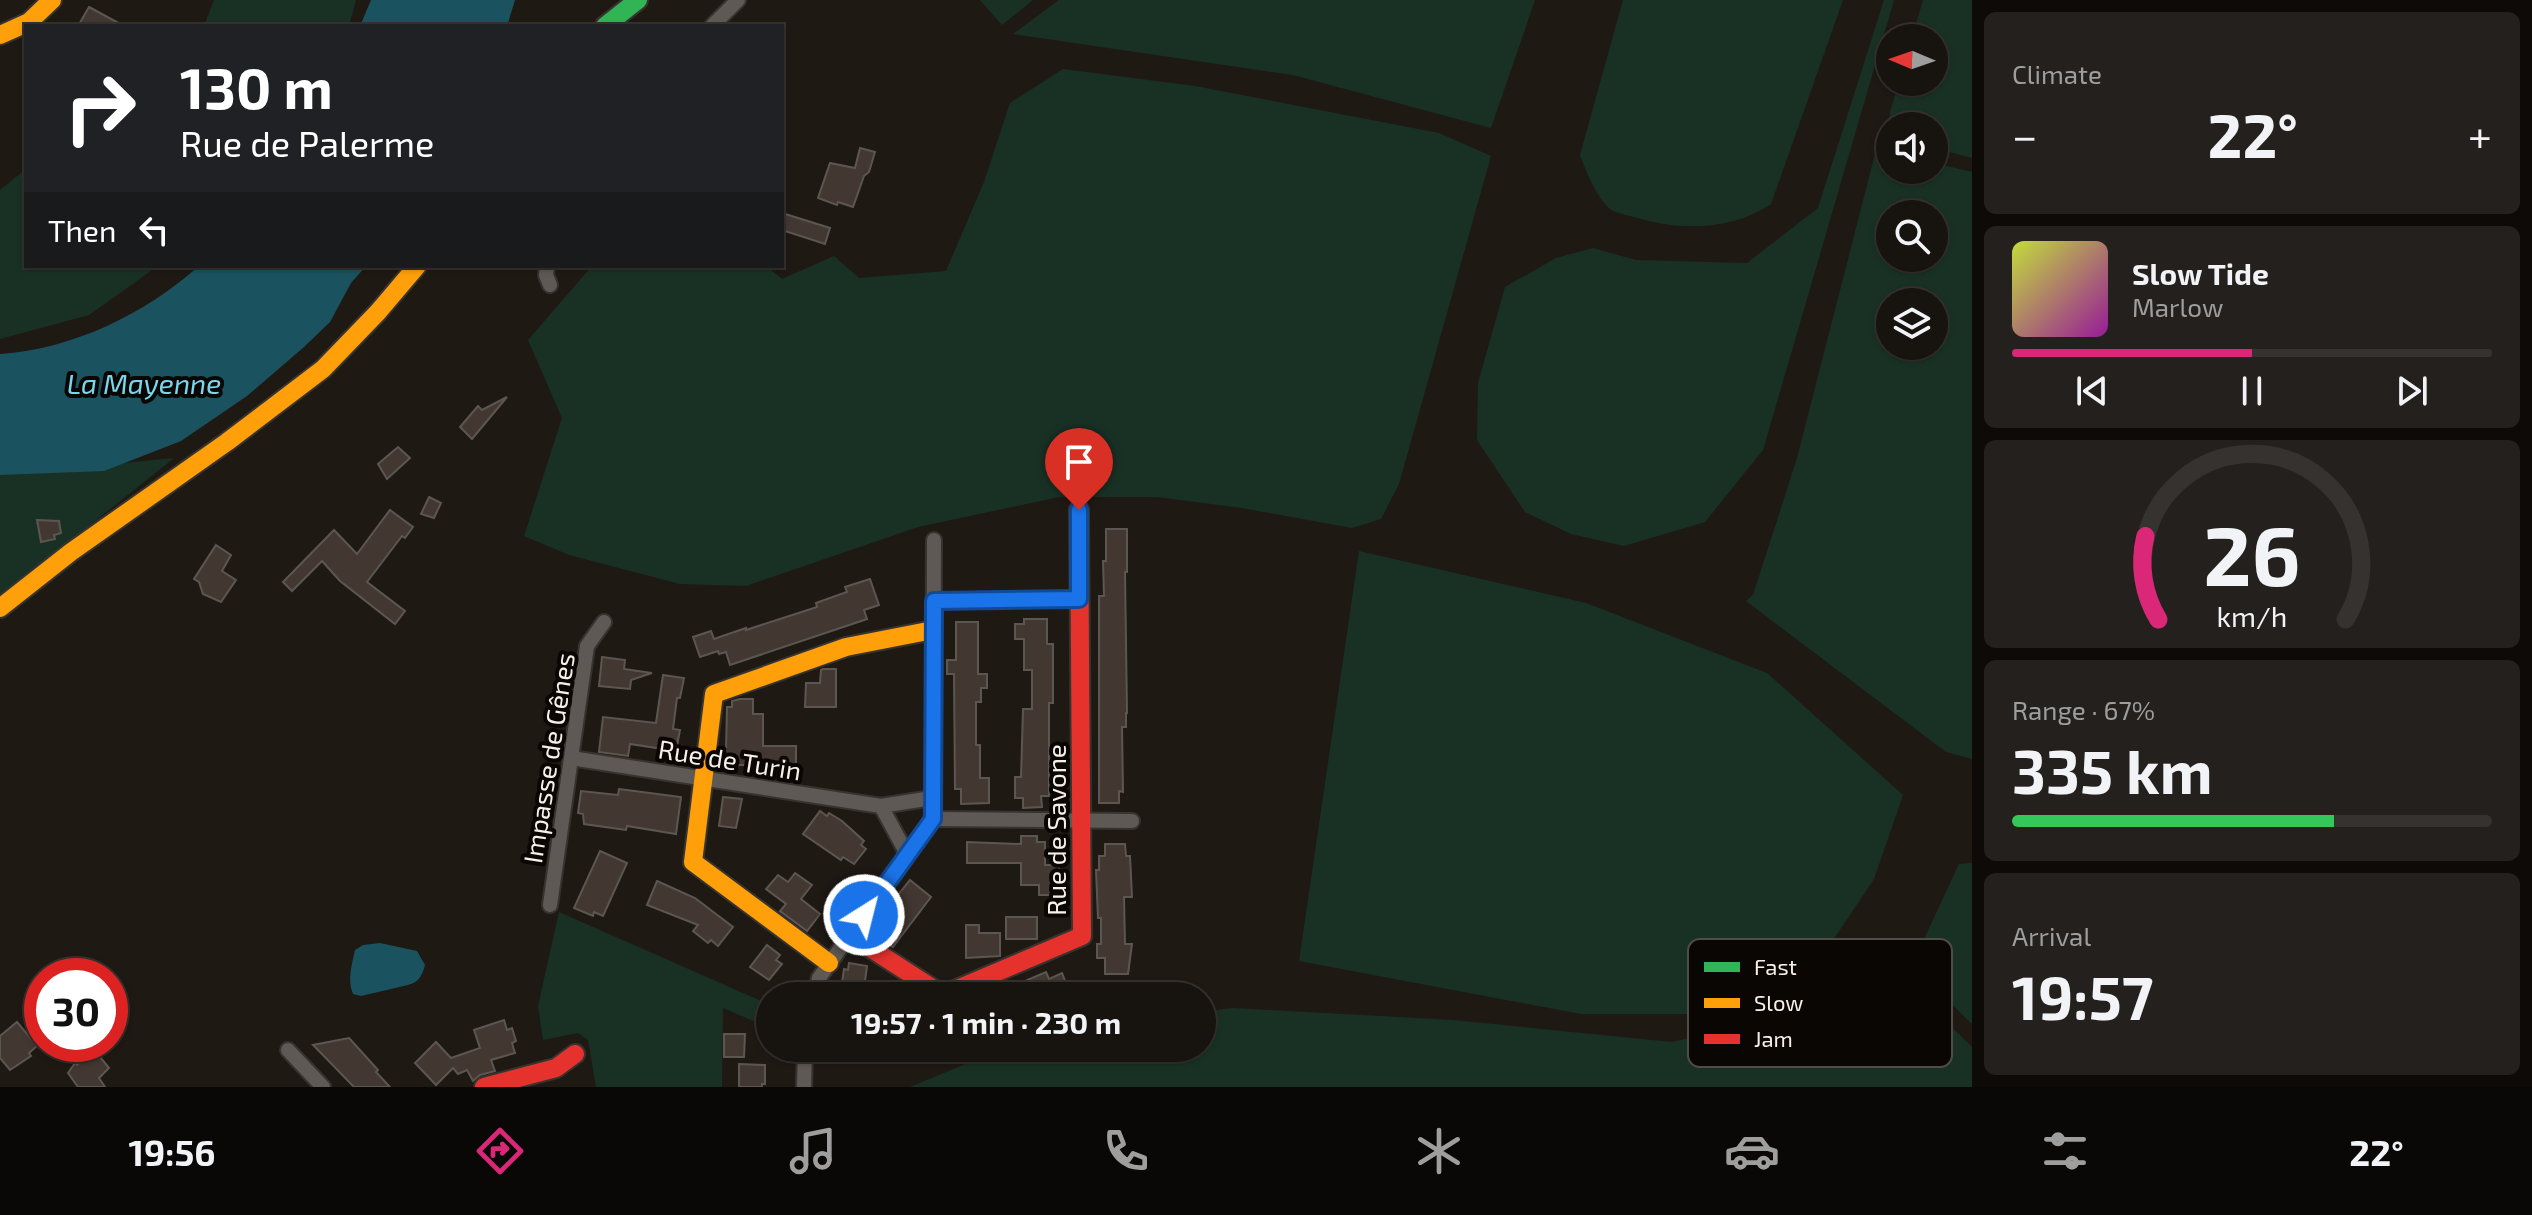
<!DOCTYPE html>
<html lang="en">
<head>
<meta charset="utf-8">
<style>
	:root { --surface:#17130f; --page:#24201d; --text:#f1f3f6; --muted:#9e9e9e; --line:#36322f; --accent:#db2777 }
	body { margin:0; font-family:"Exo 2",sans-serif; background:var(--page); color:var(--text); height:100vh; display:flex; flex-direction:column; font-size:30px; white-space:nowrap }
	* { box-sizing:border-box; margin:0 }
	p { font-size:26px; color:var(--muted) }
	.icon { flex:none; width:44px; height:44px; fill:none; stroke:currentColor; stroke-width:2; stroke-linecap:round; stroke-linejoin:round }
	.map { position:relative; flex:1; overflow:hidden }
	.panel { display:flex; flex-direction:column; gap:12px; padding:12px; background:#0d0a08; width:560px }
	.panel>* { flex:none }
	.guide { position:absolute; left:24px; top:24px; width:760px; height:244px; border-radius:0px; box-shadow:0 2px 6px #0004,0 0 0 2px var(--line); background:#202124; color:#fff; overflow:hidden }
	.needle { width:52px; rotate:272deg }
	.controls { position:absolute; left:1876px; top:24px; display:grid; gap:16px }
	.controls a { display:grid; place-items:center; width:72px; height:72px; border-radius:50%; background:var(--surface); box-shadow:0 2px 6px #0004,0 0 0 2px var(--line); font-size:40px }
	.speed { position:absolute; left:24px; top:958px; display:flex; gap:16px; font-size:40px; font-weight:700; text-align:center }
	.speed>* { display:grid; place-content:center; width:104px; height:104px; border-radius:50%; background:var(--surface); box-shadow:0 2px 6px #0004,0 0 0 2px var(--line); line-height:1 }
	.speed .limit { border:12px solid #d22; background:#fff; color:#111 }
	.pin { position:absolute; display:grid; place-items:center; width:68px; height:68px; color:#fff; margin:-82px -34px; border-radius:50% 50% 50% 0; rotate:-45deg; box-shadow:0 0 8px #0007 }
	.pin .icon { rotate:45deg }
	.me { position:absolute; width:88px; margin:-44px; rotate:36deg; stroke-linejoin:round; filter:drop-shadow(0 0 6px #0008) }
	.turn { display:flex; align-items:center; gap:28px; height:168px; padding:0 24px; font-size:36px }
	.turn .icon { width:104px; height:104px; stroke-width:2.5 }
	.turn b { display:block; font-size:56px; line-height:68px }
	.then { display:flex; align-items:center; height:76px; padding:0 24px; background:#0003; gap:16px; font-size:30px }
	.big { font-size:60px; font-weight:700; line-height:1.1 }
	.panel .widget { flex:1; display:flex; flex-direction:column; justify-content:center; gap:12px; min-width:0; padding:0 28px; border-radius:12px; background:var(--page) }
	.panel .dial { align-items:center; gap:0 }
	.dial svg { height:208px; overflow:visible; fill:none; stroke:var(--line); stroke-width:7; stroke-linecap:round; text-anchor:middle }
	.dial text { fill:var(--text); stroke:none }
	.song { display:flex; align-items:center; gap:24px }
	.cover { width:96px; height:96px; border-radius:12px; background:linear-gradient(135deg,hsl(70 70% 55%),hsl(300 70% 35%)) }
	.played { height:8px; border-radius:4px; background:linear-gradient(90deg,var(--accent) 50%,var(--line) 50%) }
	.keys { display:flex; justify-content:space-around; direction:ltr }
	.heat { display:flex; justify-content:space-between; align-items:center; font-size:44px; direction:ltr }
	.charge { height:12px; border-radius:6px; background:linear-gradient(90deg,#34c759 67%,var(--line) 0) }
	.trip { position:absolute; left:756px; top:982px; width:460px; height:80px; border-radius:40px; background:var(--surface); box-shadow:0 2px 6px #0004,0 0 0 2px var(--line); font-weight:700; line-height:80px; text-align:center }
	.tab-bar { display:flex; height:128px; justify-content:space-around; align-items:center; background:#090806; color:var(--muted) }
	.tab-bar .icon { width:56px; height:56px }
	.tab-bar .current { color:var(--accent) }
	.tab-bar b { font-size:36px; color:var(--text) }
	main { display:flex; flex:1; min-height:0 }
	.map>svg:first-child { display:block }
	.green { fill:#193125; fill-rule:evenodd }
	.water { fill:#1a535f }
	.building { fill:#423731; stroke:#5c5651; stroke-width:2 }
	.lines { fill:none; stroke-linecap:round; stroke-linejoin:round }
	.street-casing { stroke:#37332f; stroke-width:18 }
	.fast-casing { stroke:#37332f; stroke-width:22 }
	.slow-casing { stroke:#37332f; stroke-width:22 }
	.jam-casing { stroke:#37332f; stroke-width:22 }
	.street { stroke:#5e5955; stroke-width:14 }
	.fast { stroke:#30b455; stroke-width:18 }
	.slow { stroke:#ff9f0a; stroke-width:18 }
	.jam { stroke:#e5322d; stroke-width:18 }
	.route-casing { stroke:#114b97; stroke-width:20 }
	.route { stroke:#1a73e8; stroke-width:14 }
	.labels { text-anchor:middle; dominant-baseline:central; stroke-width:8; stroke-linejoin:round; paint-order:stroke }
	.street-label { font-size:26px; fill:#f7f0e9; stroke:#0a0603 }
	.water-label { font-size:28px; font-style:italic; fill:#77d7ed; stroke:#0a0603 }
	.key { fill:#0a0603; stroke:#514c48; stroke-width:2 }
	.key-label { font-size:22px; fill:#f7f0e9 }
</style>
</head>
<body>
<main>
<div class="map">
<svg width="1972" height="1087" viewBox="0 0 1972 1087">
	<rect width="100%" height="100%" fill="#1f1914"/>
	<!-- green -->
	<g class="green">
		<polygon points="214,0 356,0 349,26 204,26"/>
		<polygon points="980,0 1033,0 1002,25"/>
		<polygon points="1059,0 1535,0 1491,128 1293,75 1013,34"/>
		<path d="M1623,0H1843L1771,204C1731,231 1679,231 1634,217C1627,215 1616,213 1610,209C1597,198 1586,171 1580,155Z"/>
		<polygon points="1884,0 1894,0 1763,450 1705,522 1624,546 1571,534 1525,512 1477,440 1478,383 1505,287 1556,258 1593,248 1636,260 1747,263 1818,208"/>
		<polygon points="1923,0 1972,0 1972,158 1934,148 1934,126 1890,126 1889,136 1890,112 1899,82 1934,82 1934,38 1912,38"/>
		<polygon points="1063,69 1195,86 1439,133 1491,156 1399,484 1381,519 1352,528 1242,508 1157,497 1059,497 918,527 746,586 680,584 569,555 524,536 562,418 528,340 592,266 766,266 782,279 834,256 859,278 946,271 984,182 1010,103"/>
		<path d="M1876,150L1890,153V170H1934V163L1972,172V759L1946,752L1746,601L1753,595L1797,458ZM1890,214H1934V258H1890ZM1890,302H1934V346H1890Z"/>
		<polygon points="26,169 26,266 158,266 89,315 0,339 0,190"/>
		<polygon points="174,458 0,597 0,475"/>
		<polygon points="1359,551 1586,603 1767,673 1903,795 1874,879 1811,973 1713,1014 1581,1014 1299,961"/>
		<polygon points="1972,863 1972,1024 1912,965 1959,864"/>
		<polygon points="559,912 770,1005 770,1028 723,1008 722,1087 596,1087 588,1040 578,1033 543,1040 538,1006"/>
		<polygon points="1887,964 1972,1047 1972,1087 910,1087 1004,1048 1202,1048 1202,1012 1233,1008 1453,1020 1672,1042 1811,1010"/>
	</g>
	<!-- water -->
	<g class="water">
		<polygon points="371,0 515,0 507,26 360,26"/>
		<path d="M199,266H366L351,283L330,322L304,347L247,396L181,441L104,471L0,475V354C73,349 145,314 199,266Z"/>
		<path d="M380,943L417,951L425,965C422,976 419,982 408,985L361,996L353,994C347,979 352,965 355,950L363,945Z"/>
	</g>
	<!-- building -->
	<g class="building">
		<polygon points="89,7 124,26 78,26"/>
		<polygon points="860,148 875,152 869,172 864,176 853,207 838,202 837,205 818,198 830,163 855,168"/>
		<polygon points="782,213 830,228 825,244 782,230"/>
		<polygon points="507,397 472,439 460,427 478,406 482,410"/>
		<polygon points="398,447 410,458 387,479 378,464"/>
		<polygon points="429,497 441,503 434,518 421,514"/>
		<polygon points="390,510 413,527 405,538 402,536 367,582 405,611 395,624 340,581 322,561 292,591 283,582 334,530 357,554"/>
		<polygon points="37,520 59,521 61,533 54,535 55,539 41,542"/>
		<polygon points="1106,529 1127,529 1127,572 1125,572 1127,713 1126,713 1126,727 1122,727 1123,792 1119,791 1119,803 1099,803 1099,596 1104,596 1103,561 1106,561"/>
		<polygon points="216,545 231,555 222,571 236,580 221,602 203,594 199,582 194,579"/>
		<polygon points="870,579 879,605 864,610 867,619 730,665 726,652 719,654 718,651 700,657 693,637 711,631 714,639 746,628 746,630 817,607 816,603 847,592 845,587"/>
		<polygon points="1024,619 1047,619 1047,644 1053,644 1053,703 1049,703 1049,796 1041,796 1042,807 1023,808 1023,798 1015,798 1015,777 1021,777 1023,709 1032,709 1032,670 1024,670 1024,639 1015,639 1015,624 1024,624"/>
		<polygon points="956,622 978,622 978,674 987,674 987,688 981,688 981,702 976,702 976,745 980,745 980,778 989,778 989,803 961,804 961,789 955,789 954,674 947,674 947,660 956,660"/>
		<polygon points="602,657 625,660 624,669 652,673 631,680 630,689 599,686"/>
		<polygon points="823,669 836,669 836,707 805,707 806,683 820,683 821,670"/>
		<polygon points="663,675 684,678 680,698 677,698 673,729 680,730 676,751 630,744 628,756 599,752 603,717 656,723"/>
		<polygon points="740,699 753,699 753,714 763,714 763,746 796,746 796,764 747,762 747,765 719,765 720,751 726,751 727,707 732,707 732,701"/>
		<polygon points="619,789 681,797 676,834 627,826 626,830 584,824 583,814 578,813 581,791 618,795"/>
		<polygon points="723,797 742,799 736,828 719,826"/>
		<polygon points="820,811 827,816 829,813 842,821 864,841 861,845 866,849 854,864 843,857 841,860 803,834"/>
		<polygon points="1021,836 1037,836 1037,842 1045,842 1045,865 1059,865 1059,895 1039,895 1039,885 1021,885 1021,863 967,863 967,842 1021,844"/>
		<polygon points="1105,844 1125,844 1126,856 1130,856 1132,897 1124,897 1125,944 1132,944 1128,974 1105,974 1105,958 1097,958 1097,944 1101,944 1101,918 1098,918 1096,870 1099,870 1099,856 1105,856"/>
		<polygon points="600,851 627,863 603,916 594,912 593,916 574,908"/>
		<polygon points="795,873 812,885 801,899 820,914 807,931 780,911 786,904 766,889 778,875 788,882"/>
		<polygon points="910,880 931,897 893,947 868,928 876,918 878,920"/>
		<polygon points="657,881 695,898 733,927 718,946 711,940 708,943 693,931 698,925 647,905"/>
		<rect x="1006" y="917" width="31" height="22"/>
		<polygon points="966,925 979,925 979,933 1000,933 1000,956 966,958"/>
		<polygon points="767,945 780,955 776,960 782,964 769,980 750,967"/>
		<polygon points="849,963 867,966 863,996 840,996 844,969 848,970"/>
		<polygon points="1046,972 1049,979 1062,973 1069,991 1057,996 990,996"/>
		<polygon points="504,1020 507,1030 512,1028 516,1041 512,1043 515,1053 491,1060 495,1071 480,1075 473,1081 467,1070 458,1074 453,1068 436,1085 415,1063 436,1042 451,1058 480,1048 474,1030"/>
		<polygon points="17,1022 37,1046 29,1053 31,1056 10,1070 0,1058 0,1036"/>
		<polygon points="724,1034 745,1034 744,1057 724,1057"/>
		<polygon points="349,1038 378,1070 376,1072 390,1087 354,1087 313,1045"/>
		<polygon points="96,1052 109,1068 99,1078 105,1087 78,1087 68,1073 75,1063 77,1065 84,1059 86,1061"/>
		<polygon points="739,1064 765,1065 765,1084 762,1084 762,1087 739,1087"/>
	</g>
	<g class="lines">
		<defs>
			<g id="street">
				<polyline points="712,26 738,0"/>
				<polyline points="547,266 546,275 550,285"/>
				<polyline points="934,601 1079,599"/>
				<polyline points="571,758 881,806 932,798"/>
				<polyline points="881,806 907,854"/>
				<polyline points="933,819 1132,821"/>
				<polyline points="550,905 587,646 604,622"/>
				<polyline points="815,996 819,978 933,819 934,540"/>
				<polyline points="288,1050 323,1087"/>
				<polyline points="804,1087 805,1048"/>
			</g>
			<polyline id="fast" points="605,26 638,0"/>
			<g id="slow">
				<polyline points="0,35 29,22 52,0"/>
				<polyline points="0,608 71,552 227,442 323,369 378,312 417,266"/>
				<polyline points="829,963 693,862 714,694 846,647 933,630"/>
			</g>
			<g id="jam">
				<polyline points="850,935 943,995 1082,936 1079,510"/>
				<polyline points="484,1087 556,1068 575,1054"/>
			</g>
		</defs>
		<!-- street casing -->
		<use href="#street" class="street-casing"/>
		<!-- fast casing -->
		<use href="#fast" class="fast-casing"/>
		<!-- slow casing -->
		<use href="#slow" class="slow-casing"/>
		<!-- jam casing -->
		<use href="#jam" class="jam-casing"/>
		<!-- street -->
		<use href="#street" class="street"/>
		<!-- fast -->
		<use href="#fast" class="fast"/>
		<!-- slow -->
		<use href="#slow" class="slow"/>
		<!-- jam -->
		<use href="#jam" class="jam"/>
	</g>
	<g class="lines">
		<defs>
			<polyline id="route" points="864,915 933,819 934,601 1079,599 1079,510"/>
		</defs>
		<!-- route casing -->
		<use href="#route" class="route-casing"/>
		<!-- route -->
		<use href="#route" class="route"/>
	</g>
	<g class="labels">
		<!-- street labels -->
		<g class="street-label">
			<text transform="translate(548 758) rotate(-81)">Impasse de Gênes</text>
			<text transform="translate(730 759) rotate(9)">Rue de Turin</text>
			<text transform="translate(1055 830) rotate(-90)">Rue de Savone</text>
		</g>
		<!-- water labels -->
		<g class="water-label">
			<text x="144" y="383">La Mayenne</text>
		</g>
	</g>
	<!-- legend -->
	<rect x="1688" y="939" width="264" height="128" rx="12" class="key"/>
	<rect x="1704" y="962" width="36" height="10" fill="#30b455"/>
	<rect x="1704" y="998" width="36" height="10" fill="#ff9f0a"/>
	<rect x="1704" y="1034" width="36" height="10" fill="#e5322d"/>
	<g class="key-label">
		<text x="1754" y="975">Fast</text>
		<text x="1754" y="1011">Slow</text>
		<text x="1754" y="1047">Jam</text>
	</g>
</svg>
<div class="controls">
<a><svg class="needle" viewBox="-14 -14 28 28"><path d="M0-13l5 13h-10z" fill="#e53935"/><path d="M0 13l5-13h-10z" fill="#9e9e9e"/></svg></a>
<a><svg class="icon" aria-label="sound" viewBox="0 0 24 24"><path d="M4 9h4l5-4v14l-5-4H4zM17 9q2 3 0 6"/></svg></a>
<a><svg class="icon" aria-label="search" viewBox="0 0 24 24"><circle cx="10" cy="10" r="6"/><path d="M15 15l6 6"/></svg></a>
<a><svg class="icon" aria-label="layers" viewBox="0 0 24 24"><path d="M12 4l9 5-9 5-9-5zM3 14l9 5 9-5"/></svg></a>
</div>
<div class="speed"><div class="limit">30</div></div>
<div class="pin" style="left:1079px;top:510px;background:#d93025"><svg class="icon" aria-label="arrive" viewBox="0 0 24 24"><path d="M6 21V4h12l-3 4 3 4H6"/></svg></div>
<svg class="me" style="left:864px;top:915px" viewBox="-20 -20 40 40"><circle r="17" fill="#1a73e8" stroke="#fff" stroke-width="3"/><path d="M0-11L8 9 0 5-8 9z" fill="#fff"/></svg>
<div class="trip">19:57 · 1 min · 230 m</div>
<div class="guide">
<div class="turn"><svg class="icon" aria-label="right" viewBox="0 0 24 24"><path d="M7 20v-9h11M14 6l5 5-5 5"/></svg><div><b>130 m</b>Rue de Palerme</div></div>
<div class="then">Then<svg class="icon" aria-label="left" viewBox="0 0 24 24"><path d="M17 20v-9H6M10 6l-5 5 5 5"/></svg></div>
</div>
</div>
<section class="panel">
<div class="widget"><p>Climate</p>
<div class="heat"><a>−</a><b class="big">22°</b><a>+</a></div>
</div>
<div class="widget">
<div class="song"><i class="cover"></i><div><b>Slow Tide</b><p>Marlow</p></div></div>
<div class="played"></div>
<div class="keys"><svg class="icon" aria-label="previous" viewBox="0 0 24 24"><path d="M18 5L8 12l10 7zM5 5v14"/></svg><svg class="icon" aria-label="pause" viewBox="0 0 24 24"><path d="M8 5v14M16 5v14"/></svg><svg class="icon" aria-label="next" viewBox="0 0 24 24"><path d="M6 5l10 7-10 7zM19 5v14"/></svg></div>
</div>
<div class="widget dial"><svg viewBox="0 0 100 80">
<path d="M14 69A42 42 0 1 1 86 69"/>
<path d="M14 69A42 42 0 0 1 9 37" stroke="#db2777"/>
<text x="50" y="56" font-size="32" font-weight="700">26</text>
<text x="50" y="72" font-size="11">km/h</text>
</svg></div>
<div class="widget"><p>Range · 67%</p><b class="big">335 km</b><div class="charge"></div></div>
<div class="widget"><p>Arrival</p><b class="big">19:57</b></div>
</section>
</main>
<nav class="tab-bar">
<b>19:56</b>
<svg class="icon current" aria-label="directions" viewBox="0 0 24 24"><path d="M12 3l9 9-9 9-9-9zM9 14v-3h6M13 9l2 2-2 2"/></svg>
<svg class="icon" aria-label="music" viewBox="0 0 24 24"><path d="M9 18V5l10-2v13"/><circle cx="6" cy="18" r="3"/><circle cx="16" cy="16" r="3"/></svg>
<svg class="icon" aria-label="phone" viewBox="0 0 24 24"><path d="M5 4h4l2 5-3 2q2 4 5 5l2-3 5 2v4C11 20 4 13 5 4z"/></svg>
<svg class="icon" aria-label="climate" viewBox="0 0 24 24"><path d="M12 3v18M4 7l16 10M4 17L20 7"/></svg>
<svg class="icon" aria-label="car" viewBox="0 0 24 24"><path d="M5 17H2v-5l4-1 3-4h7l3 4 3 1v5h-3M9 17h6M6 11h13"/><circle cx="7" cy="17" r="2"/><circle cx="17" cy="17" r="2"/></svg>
<svg class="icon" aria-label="filters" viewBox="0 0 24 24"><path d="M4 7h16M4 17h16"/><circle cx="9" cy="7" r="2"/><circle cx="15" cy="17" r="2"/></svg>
<b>22°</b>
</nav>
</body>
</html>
